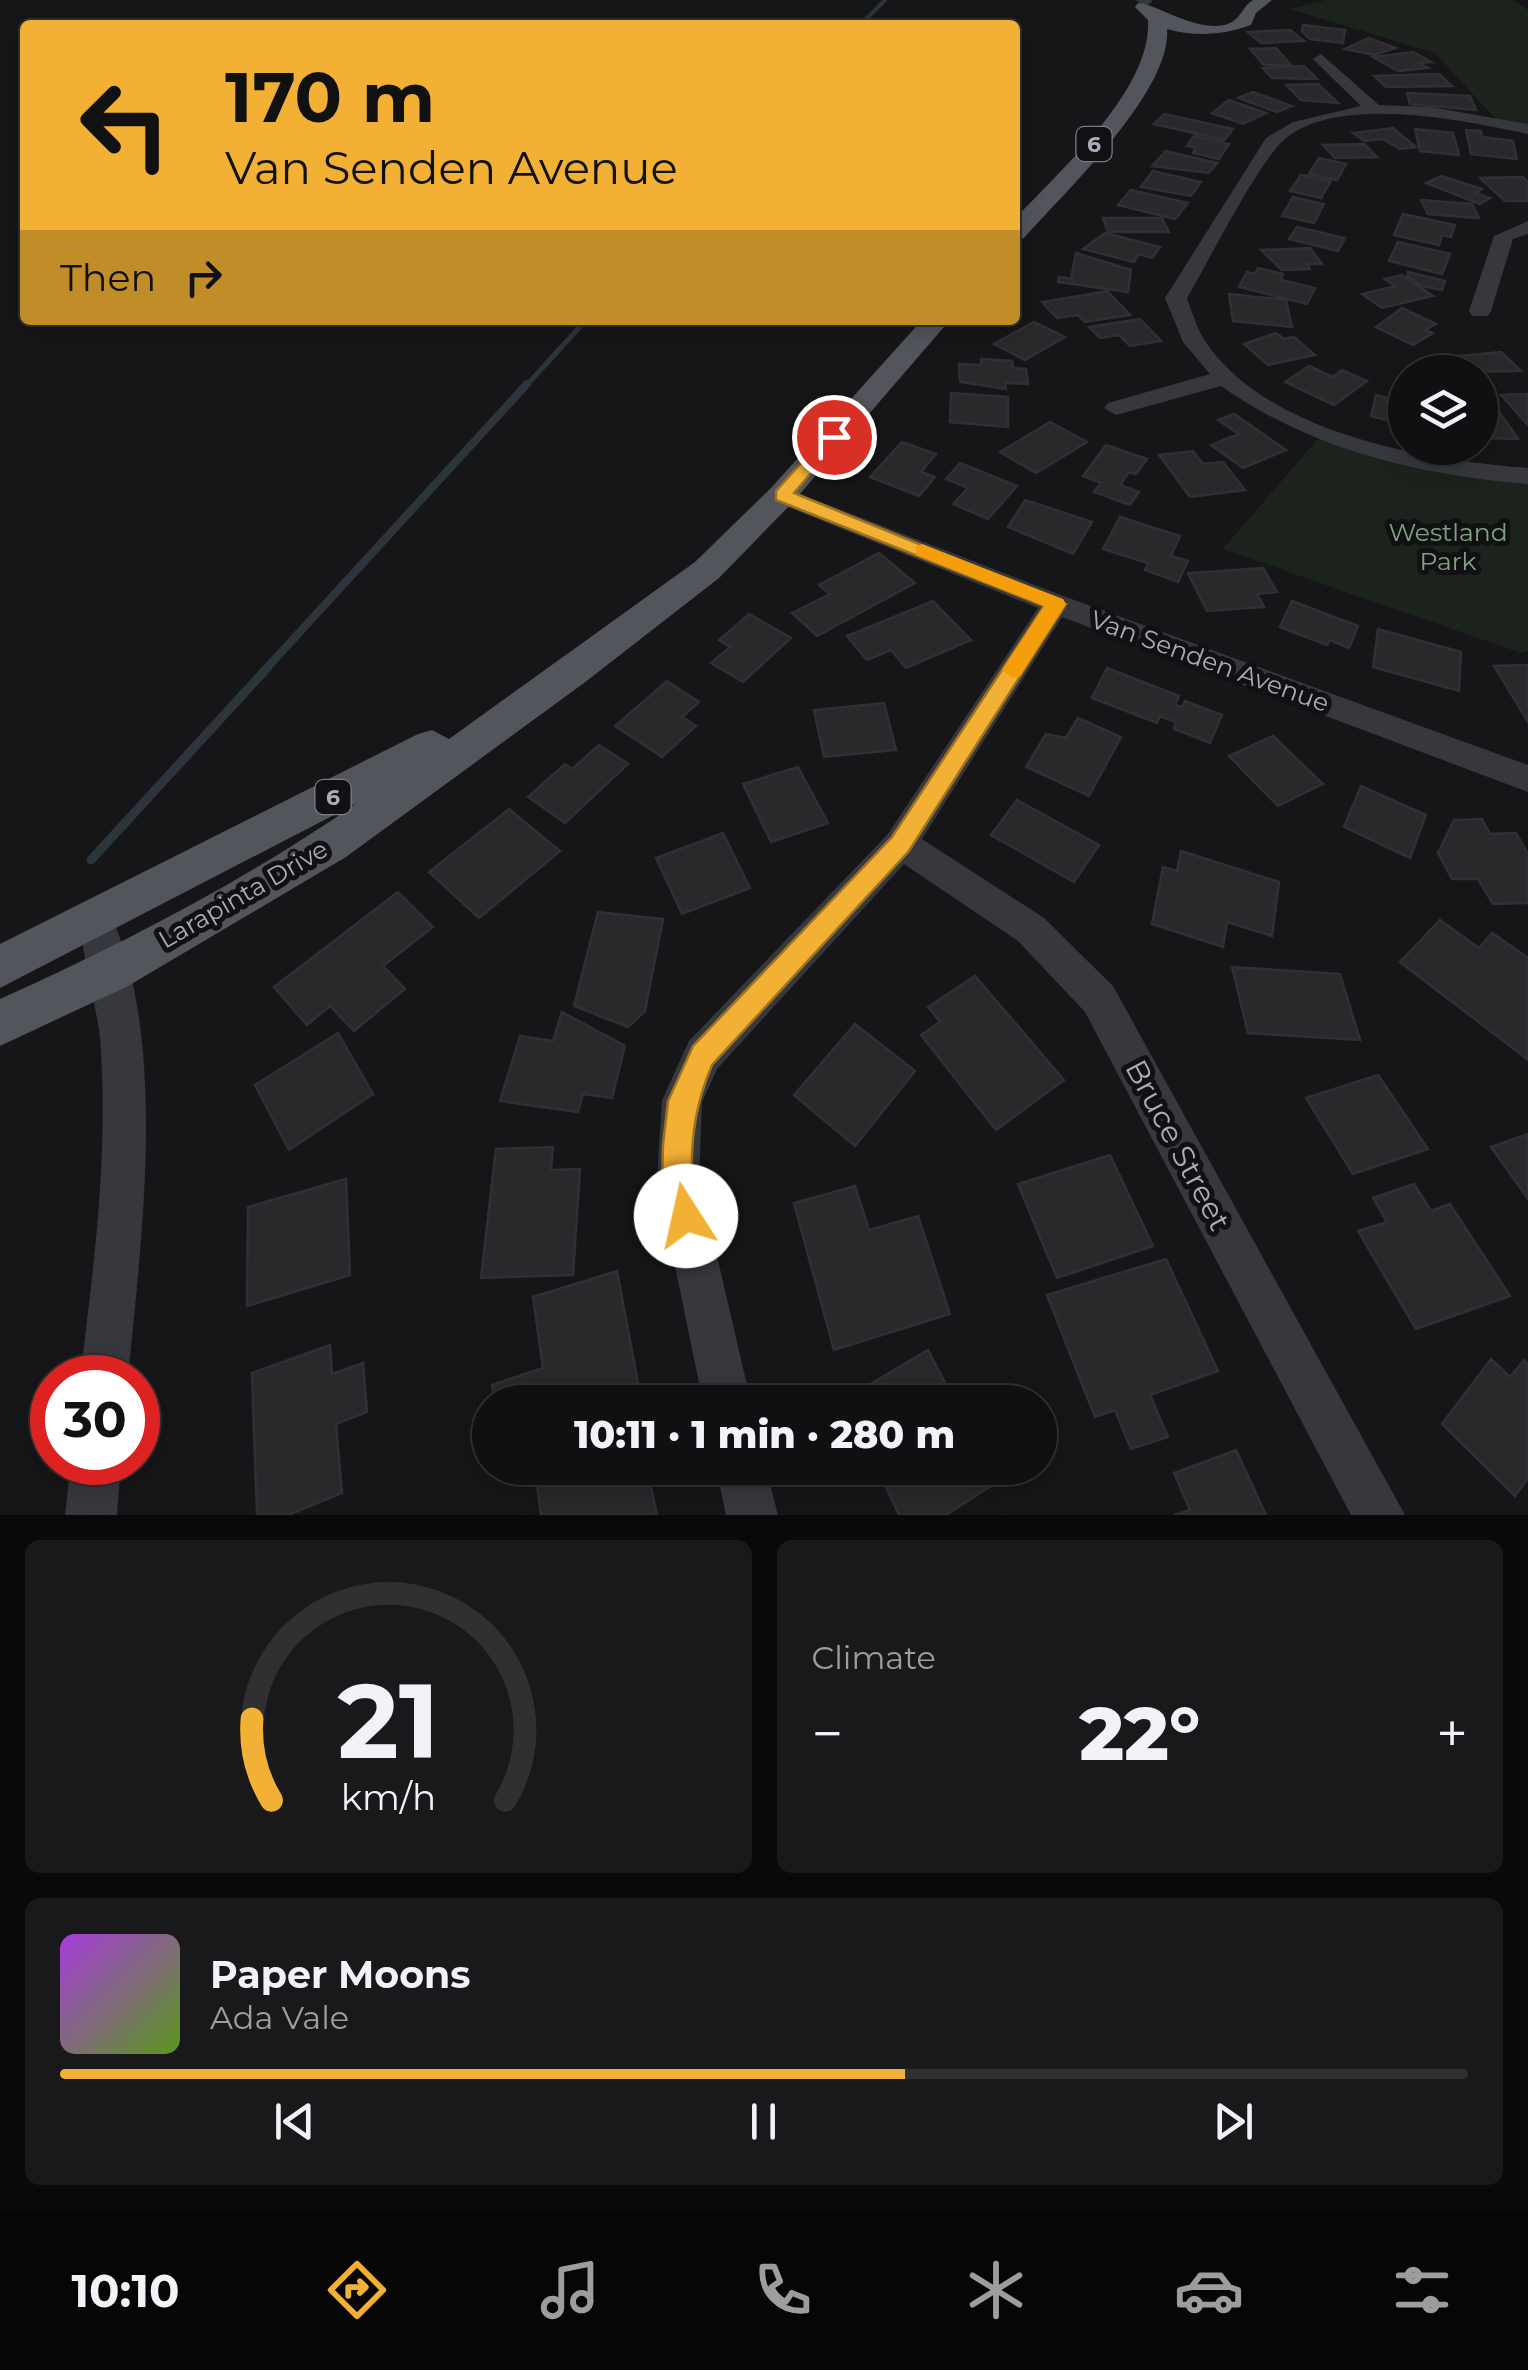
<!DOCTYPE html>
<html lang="en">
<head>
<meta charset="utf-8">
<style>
	:root { --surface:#101012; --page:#19191b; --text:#f1f3f6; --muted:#9c9d9f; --line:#303032; --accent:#f2b134 }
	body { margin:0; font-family:Montserrat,sans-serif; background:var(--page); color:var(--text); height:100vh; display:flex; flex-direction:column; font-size:38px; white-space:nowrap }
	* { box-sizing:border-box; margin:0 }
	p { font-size:32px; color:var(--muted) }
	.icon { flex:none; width:55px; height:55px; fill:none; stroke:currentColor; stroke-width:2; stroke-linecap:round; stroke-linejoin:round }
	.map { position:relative; height:1515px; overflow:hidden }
	.panel { display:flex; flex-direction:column; gap:25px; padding:25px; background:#09090a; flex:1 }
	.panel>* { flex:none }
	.hud { position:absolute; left:20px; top:20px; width:1000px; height:305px; border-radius:10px; box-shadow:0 5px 25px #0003,0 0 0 2px var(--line); background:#f2b134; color:#111; overflow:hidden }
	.controls { position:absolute; left:1388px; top:355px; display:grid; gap:20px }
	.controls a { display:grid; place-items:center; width:110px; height:110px; border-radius:50%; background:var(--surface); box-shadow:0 5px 25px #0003,0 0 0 2px var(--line); font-size:50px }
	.speed { position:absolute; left:30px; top:1355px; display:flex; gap:20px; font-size:50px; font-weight:700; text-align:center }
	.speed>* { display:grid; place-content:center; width:130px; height:130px; border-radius:50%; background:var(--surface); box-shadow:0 5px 25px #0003,0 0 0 2px var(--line); line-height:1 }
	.speed .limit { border:15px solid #d22; background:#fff; color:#111 }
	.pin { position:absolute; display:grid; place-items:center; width:85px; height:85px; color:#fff; margin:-42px; border:5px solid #fff; border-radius:50%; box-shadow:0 2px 10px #0007 }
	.me { position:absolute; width:110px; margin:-55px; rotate:350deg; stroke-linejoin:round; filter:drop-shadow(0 0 8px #0008) }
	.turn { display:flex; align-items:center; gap:35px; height:210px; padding:0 40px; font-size:45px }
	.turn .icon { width:130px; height:130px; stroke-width:2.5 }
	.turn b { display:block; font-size:70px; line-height:85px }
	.then { display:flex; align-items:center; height:95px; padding:0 40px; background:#0003; gap:20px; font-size:38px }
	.big { font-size:75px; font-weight:800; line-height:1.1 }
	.panel .tile { flex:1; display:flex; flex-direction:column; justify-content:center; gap:15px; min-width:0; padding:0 35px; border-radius:15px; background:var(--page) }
	.panel .dial { align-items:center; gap:0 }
	.dial svg { height:260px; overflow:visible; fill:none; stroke:var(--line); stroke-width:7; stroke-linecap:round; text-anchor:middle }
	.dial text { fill:var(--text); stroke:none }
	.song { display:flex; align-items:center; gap:30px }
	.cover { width:120px; height:120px; border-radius:15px; background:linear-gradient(135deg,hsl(280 70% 55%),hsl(90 70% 35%)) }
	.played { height:10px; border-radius:5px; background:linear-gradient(90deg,var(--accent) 60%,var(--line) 60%) }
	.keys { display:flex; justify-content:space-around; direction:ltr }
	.heat { display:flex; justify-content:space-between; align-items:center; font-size:55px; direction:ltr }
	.panel .tiles { flex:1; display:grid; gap:25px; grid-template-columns:1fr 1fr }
	.tile:last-child { grid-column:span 2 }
	.trip { position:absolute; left:472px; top:1385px; width:585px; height:100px; border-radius:50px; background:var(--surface); box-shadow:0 5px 25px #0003,0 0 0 2px var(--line); font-weight:800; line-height:100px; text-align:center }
	.tab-bar { display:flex; height:160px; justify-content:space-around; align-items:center; background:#060607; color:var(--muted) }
	.tab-bar .icon { width:70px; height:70px }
	.tab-bar .selected { color:var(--accent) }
	.tab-bar b { font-size:45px; color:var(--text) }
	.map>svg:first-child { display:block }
	.green { fill:#1c231d }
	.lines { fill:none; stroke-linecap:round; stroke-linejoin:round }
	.stream-far3 { stroke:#2c353c; stroke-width:4 }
	.stream-far2 { stroke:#2c353c; stroke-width:5 }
	.stream-far1 { stroke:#2c353c; stroke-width:8 }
	.stream { stroke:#2c353c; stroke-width:9 }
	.building { fill:#29292c; stroke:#303034; stroke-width:2.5 }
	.minor { fill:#37383d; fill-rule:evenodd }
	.major { fill:#53555c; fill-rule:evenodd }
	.route { fill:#f2b134; stroke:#9d7322; stroke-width:2.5 }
	.slow { fill:#f59e0b }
	.labels { text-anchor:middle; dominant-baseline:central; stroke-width:10; stroke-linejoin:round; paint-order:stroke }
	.shield { fill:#111113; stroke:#7b7e86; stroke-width:2.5 }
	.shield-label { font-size:22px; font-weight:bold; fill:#a8adb8 }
	.park-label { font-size:25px; fill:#7fa381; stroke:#111113 }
	.street-label { font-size:25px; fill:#a8adb8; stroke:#111113 }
	.near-street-label { font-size:30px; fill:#a8adb8; stroke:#111113 }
</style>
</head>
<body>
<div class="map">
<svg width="1528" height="1515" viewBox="0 0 1528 1515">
	<rect width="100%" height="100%" fill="#161618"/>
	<!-- green -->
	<g class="green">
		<polygon points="1326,0 1512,0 1528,10 1528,129 1500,124 1435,53 1290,9"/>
		<polygon points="1322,434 1528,476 1528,651 1521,653 1223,549"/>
	</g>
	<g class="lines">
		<!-- stream-far3 -->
		<polyline class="stream-far3" points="860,25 885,0"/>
		<!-- stream-far2 -->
		<polyline class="stream-far2" points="525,387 586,320"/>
		<!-- stream-far1 -->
		<polyline class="stream-far1" points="265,670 527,384"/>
		<!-- stream -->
		<polyline class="stream" points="91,860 268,667"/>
	</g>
	<!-- building -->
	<g class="building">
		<polygon points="1303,25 1345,30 1343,43 1310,39 1302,31"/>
		<polygon points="1290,30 1304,41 1261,43 1248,32"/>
		<polygon points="1368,38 1396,48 1374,55 1345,49"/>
		<polygon points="1276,48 1291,65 1264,65 1250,49"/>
		<polygon points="1413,52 1431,62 1419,63 1428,68 1398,71 1373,57"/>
		<polygon points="1304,66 1317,79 1272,78 1263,68"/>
		<polygon points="1439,74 1452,86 1386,87 1374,76"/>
		<polygon points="1318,84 1338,103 1301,100 1286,85"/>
		<polygon points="1253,92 1292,106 1277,112 1238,98"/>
		<polygon points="1407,93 1470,96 1476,110 1410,104"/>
		<polygon points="1229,100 1266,113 1243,124 1212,113"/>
		<polygon points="1164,114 1233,129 1224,140 1154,124"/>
		<polygon points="1393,128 1416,147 1400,149 1383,139 1364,141 1353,133"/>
		<polygon points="1415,129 1453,133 1459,155 1420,151"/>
		<polygon points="1466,130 1481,131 1482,137 1513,141 1517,159 1471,154"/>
		<polygon points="1194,136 1229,144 1219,159 1193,153 1196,148 1187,146"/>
		<polygon points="1364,144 1377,157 1335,158 1323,145"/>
		<polygon points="1166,151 1217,163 1209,173 1152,166"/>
		<polygon points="1319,158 1346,164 1337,180 1309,174"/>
		<polygon points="1153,171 1201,182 1191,196 1141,187"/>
		<polygon points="1301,175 1331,181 1321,198 1290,191"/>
		<polygon points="1441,176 1482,189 1476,193 1490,198 1480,204 1426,183"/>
		<polygon points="1523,177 1528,182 1528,201 1505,201 1480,178"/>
		<polygon points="1131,190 1188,203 1175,219 1118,205"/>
		<polygon points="1293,197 1324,204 1314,223 1282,216"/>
		<polygon points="1421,200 1472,204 1479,218 1428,214"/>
		<polygon points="1403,214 1455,225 1451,237 1442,235 1439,245 1394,235"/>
		<polygon points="1103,218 1162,218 1169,232 1108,232"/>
		<polygon points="1297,227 1345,238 1338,251 1289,239"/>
		<polygon points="1105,233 1160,247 1152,258 1139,254 1134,262 1083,249"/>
		<polygon points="1398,242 1450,254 1442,274 1389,261"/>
		<polygon points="1310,248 1322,264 1307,264 1310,269 1282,270 1261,250"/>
		<polygon points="1076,253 1131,270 1128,292 1058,282 1059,277 1071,279"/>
		<polygon points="1258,268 1283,274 1281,280 1315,288 1307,304 1239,287 1247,272 1255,274"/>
		<polygon points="1408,272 1445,281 1442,290 1422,286 1407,276"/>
		<polygon points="1402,275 1433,296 1382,308 1362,294 1395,286 1385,279"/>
		<polygon points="1107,291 1130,315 1085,322 1078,315 1057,318 1042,302"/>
		<polygon points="1229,294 1286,300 1292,327 1233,321"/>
		<polygon points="1402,308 1436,324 1425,330 1433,333 1413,345 1376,327"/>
		<polygon points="1140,319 1161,341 1130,346 1119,335 1100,338 1089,327"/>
		<polygon points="1034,322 1065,337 1025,360 994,344"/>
		<polygon points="1276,333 1284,339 1294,337 1315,355 1268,365 1244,344"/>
		<polygon points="1501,352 1521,371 1452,372 1437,358"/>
		<polygon points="981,359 1012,361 1013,368 1026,369 1028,384 1005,383 1006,389 960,382 959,364 981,365"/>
		<polygon points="1309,366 1333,377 1342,370 1367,381 1334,405 1285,382"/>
		<polygon points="951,393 1008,397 1008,427 950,422"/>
		<polygon points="1528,394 1528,425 1501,395"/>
		<polygon points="1376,395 1405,403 1405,425 1371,416"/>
		<polygon points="1480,397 1489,397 1518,439 1480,438"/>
		<polygon points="1234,414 1286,450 1243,468 1211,445 1239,434 1218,420"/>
		<polygon points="1050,422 1087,442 1036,473 1000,452"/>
		<polygon points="902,442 936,454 921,472 935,477 919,496 870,477"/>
		<polygon points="1106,445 1147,459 1136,474 1129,472 1120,485 1139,492 1130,505 1094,492 1101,483 1083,476"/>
		<polygon points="1193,451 1203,464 1223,462 1245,490 1190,497 1159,455"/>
		<polygon points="960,463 1017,486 988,519 953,504 968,488 946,479"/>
		<polygon points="1025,500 1092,522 1073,554 1008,527"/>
		<polygon points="1120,517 1180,536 1171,556 1188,561 1178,582 1145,570 1148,563 1103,549"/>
		<polygon points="879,553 915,583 817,636 792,613 830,594 819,585"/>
		<polygon points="1263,568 1277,592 1257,594 1264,607 1207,611 1188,573"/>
		<polygon points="933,601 971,640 906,668 891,650 867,660 847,636"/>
		<polygon points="1292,601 1358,626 1349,648 1330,640 1327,645 1280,627"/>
		<polygon points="749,614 791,638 743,682 711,663 730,647 719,640"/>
		<polygon points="1378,629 1461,652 1459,691 1373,667"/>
		<polygon points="1528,665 1528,722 1494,666"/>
		<polygon points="1107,668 1179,696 1175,705 1182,707 1185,701 1222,715 1210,743 1174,729 1176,722 1160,716 1157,723 1092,698"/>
		<polygon points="667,681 699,702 682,717 696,726 662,757 615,726"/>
		<polygon points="884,703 896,750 824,757 814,710"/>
		<polygon points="1078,718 1121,737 1089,796 1026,767 1046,734 1066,738"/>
		<polygon points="1273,736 1323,784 1278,806 1229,756"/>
		<polygon points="599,745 628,764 565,823 528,797 565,764 572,769"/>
		<polygon points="798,767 828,823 771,842 743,784"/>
		<polygon points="1361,786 1426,815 1410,858 1344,827"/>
		<polygon points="1017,800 1099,845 1074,882 991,835"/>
		<polygon points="509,809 560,851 479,918 429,872"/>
		<polygon points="1482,819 1490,834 1516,833 1528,854 1528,903 1493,904 1478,879 1452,879 1438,853 1454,820"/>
		<polygon points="723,833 750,888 682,914 656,858"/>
		<polygon points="1181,851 1279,882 1272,936 1227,922 1223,947 1152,924 1163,867 1177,871"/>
		<polygon points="398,892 433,927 383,966 405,989 354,1031 330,1006 307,1025 274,987"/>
		<polygon points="598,912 663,919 645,1011 628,1027 574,1006"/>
		<polygon points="1440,920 1479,948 1492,933 1528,958 1527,1059 1400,962"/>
		<polygon points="1232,967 1340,974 1360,1040 1248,1033"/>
		<polygon points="975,976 1064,1080 996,1130 921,1035 940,1022 928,1007"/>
		<polygon points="562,1012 625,1046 612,1098 583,1094 578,1112 500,1101 520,1036 553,1041"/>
		<polygon points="855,1024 915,1071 855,1146 794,1095"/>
		<polygon points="338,1033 373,1094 289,1150 255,1085"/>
		<polygon points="1378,1075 1428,1149 1353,1174 1306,1098"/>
		<polygon points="1528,1134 1528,1199 1491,1147"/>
		<polygon points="553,1147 551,1170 580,1169 573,1275 481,1278 496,1149"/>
		<polygon points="1110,1155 1153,1246 1057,1278 1018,1184"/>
		<polygon points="346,1179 350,1275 247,1306 248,1207"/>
		<polygon points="1414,1184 1431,1211 1450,1204 1510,1296 1416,1329 1358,1231 1387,1222 1373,1198"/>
		<polygon points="855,1186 869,1230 918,1216 950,1314 834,1350 794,1203"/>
		<polygon points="1166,1259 1218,1371 1150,1395 1168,1437 1131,1449 1115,1410 1095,1417 1047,1295"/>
		<polygon points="617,1271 641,1399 494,1402 492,1385 543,1368 533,1297"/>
		<polygon points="330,1345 332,1374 363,1363 367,1412 336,1424 342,1493 288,1515 257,1515 252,1373"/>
		<polygon points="928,1350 955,1402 846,1402 845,1399"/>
		<polygon points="1491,1359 1510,1377 1524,1360 1528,1364 1528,1478 1515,1496 1442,1424"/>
		<polygon points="1236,1450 1266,1515 1174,1515 1190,1510 1174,1473"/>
		<polygon points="543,1468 647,1468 657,1515 541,1515 535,1470"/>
		<polygon points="877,1468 989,1468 997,1482 946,1515 899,1515"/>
	</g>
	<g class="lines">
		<!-- minor -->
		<g class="minor">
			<polygon points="1136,0 1151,0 1152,2 1145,6"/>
			<path d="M1321,54L1379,105L1431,107L1528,124V134C1465,121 1326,90 1277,147C1247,184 1212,255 1187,298C1192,312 1197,329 1205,341C1267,434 1425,460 1528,468V484C1418,475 1312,450 1221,386L1116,415L1104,408L1108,403L1210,374L1183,342L1165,298L1266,138L1293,122L1361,106L1316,62L1313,59Z"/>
			<polygon points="1528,221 1528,234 1513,239 1491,311 1488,316 1472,316 1469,311 1494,236"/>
			<polygon points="782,487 1066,597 1528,765 1528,792 1062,617 922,839 1044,918 1113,986 1405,1515 1351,1515 1085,1012 1018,941 904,864 717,1069 702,1102 699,1179 751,1402 703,1402 657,1179 662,1101 668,1087 689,1041 888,834 1038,608 773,501 769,495 773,489"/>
			<path d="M96,906L109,911C169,1040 141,1239 128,1378H80C94,1265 109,1152 100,1038C98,1010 74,929 83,911Z"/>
			<polygon points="71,1462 121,1462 117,1515 65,1515"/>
			<polygon points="716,1468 766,1468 778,1515 726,1515"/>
		</g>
		<!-- major -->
		<g class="major">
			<path d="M1253,0H1272L1256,13L1251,25C1223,35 1195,37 1167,29C1172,91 1064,193 1024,238L1015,240V219C1060,170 1152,90 1148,20L1135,7L1138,3C1152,1 1212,43 1237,18C1243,12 1244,6 1253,0Z"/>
			<path d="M922,320H950L793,502L719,578L584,683L346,857L128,986L0,1046V999C123,944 246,880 357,803L0,988V944L418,734L432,730L449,739L695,562L771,488Z"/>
		</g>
	</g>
	<!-- route -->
	<path class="route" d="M828,433L842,437L794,493L1066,604L909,851L712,1065C697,1101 691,1133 692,1173C693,1192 704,1209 697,1227L686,1232L675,1227L662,1179L663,1145L668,1101L693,1046L892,837L1044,606L776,500V491Z"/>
	<!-- slow -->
	<polygon class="slow" points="922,544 1063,599 1066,604 1020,676 1013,678 1002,670 1044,606 916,555 916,546"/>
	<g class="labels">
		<!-- shield labels -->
		<g class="shield">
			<rect x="1076.5" y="127" width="35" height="34" rx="8"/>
			<rect x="315.5" y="780" width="35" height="34" rx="8"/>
		</g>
		<g class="shield-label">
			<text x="1094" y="144">6</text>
			<text x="333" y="797">6</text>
		</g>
		<!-- park labels -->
		<g class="park-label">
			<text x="1448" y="532">Westland<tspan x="1448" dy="29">Park</tspan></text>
		</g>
		<!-- street labels -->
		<g class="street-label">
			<text transform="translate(1210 661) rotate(20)">Van Senden Avenue</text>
			<text transform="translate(243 894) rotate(-30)">Larapinta Drive</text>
		</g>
		<!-- near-street labels -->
		<g class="near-street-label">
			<text transform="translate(1178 1145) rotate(62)">Bruce Street</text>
		</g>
	</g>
</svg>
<div class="controls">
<a><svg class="icon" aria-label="layers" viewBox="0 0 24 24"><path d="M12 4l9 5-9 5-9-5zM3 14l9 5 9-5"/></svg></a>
</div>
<div class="speed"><div class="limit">30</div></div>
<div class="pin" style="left:834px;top:437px;background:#d93025"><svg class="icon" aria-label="arrive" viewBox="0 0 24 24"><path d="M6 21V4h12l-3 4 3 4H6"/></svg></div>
<svg class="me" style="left:686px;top:1216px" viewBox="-20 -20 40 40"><circle r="19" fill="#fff"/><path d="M0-13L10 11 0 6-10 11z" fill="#f2b134"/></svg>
<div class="trip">10:11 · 1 min · 280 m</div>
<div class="hud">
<div class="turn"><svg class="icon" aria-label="left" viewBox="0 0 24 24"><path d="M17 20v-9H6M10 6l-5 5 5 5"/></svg><div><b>170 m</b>Van Senden Avenue</div></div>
<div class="then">Then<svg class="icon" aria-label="right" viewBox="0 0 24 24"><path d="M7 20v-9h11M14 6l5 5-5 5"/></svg></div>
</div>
</div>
<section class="panel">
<div class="tiles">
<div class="tile dial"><svg viewBox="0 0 100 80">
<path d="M14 69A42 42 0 1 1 86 69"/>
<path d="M14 69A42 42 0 0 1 8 44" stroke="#f2b134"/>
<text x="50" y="56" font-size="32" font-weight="700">21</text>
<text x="50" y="72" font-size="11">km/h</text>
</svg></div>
<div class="tile"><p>Climate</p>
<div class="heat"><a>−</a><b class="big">22°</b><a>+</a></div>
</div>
<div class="tile">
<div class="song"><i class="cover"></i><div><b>Paper Moons</b><p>Ada Vale</p></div></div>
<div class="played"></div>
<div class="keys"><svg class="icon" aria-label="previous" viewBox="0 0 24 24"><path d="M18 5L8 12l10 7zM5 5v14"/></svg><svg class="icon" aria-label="pause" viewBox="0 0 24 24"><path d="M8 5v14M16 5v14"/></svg><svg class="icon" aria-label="next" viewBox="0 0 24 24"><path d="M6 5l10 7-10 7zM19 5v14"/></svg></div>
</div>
</div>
</section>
<nav class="tab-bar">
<b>10:10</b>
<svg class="icon selected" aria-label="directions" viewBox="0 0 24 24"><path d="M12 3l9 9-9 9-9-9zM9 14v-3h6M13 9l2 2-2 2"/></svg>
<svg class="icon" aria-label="music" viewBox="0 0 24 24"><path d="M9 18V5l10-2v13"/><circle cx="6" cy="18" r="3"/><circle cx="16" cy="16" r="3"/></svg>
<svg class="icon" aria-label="phone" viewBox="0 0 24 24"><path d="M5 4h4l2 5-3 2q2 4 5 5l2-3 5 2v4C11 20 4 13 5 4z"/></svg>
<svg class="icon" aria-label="climate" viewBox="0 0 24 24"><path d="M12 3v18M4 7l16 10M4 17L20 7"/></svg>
<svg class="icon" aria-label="car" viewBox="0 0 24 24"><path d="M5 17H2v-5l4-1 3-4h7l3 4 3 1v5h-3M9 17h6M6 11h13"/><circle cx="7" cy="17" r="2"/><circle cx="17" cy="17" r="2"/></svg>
<svg class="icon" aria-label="filters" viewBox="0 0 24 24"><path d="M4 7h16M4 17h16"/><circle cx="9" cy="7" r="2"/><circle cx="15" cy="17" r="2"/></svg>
</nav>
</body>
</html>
